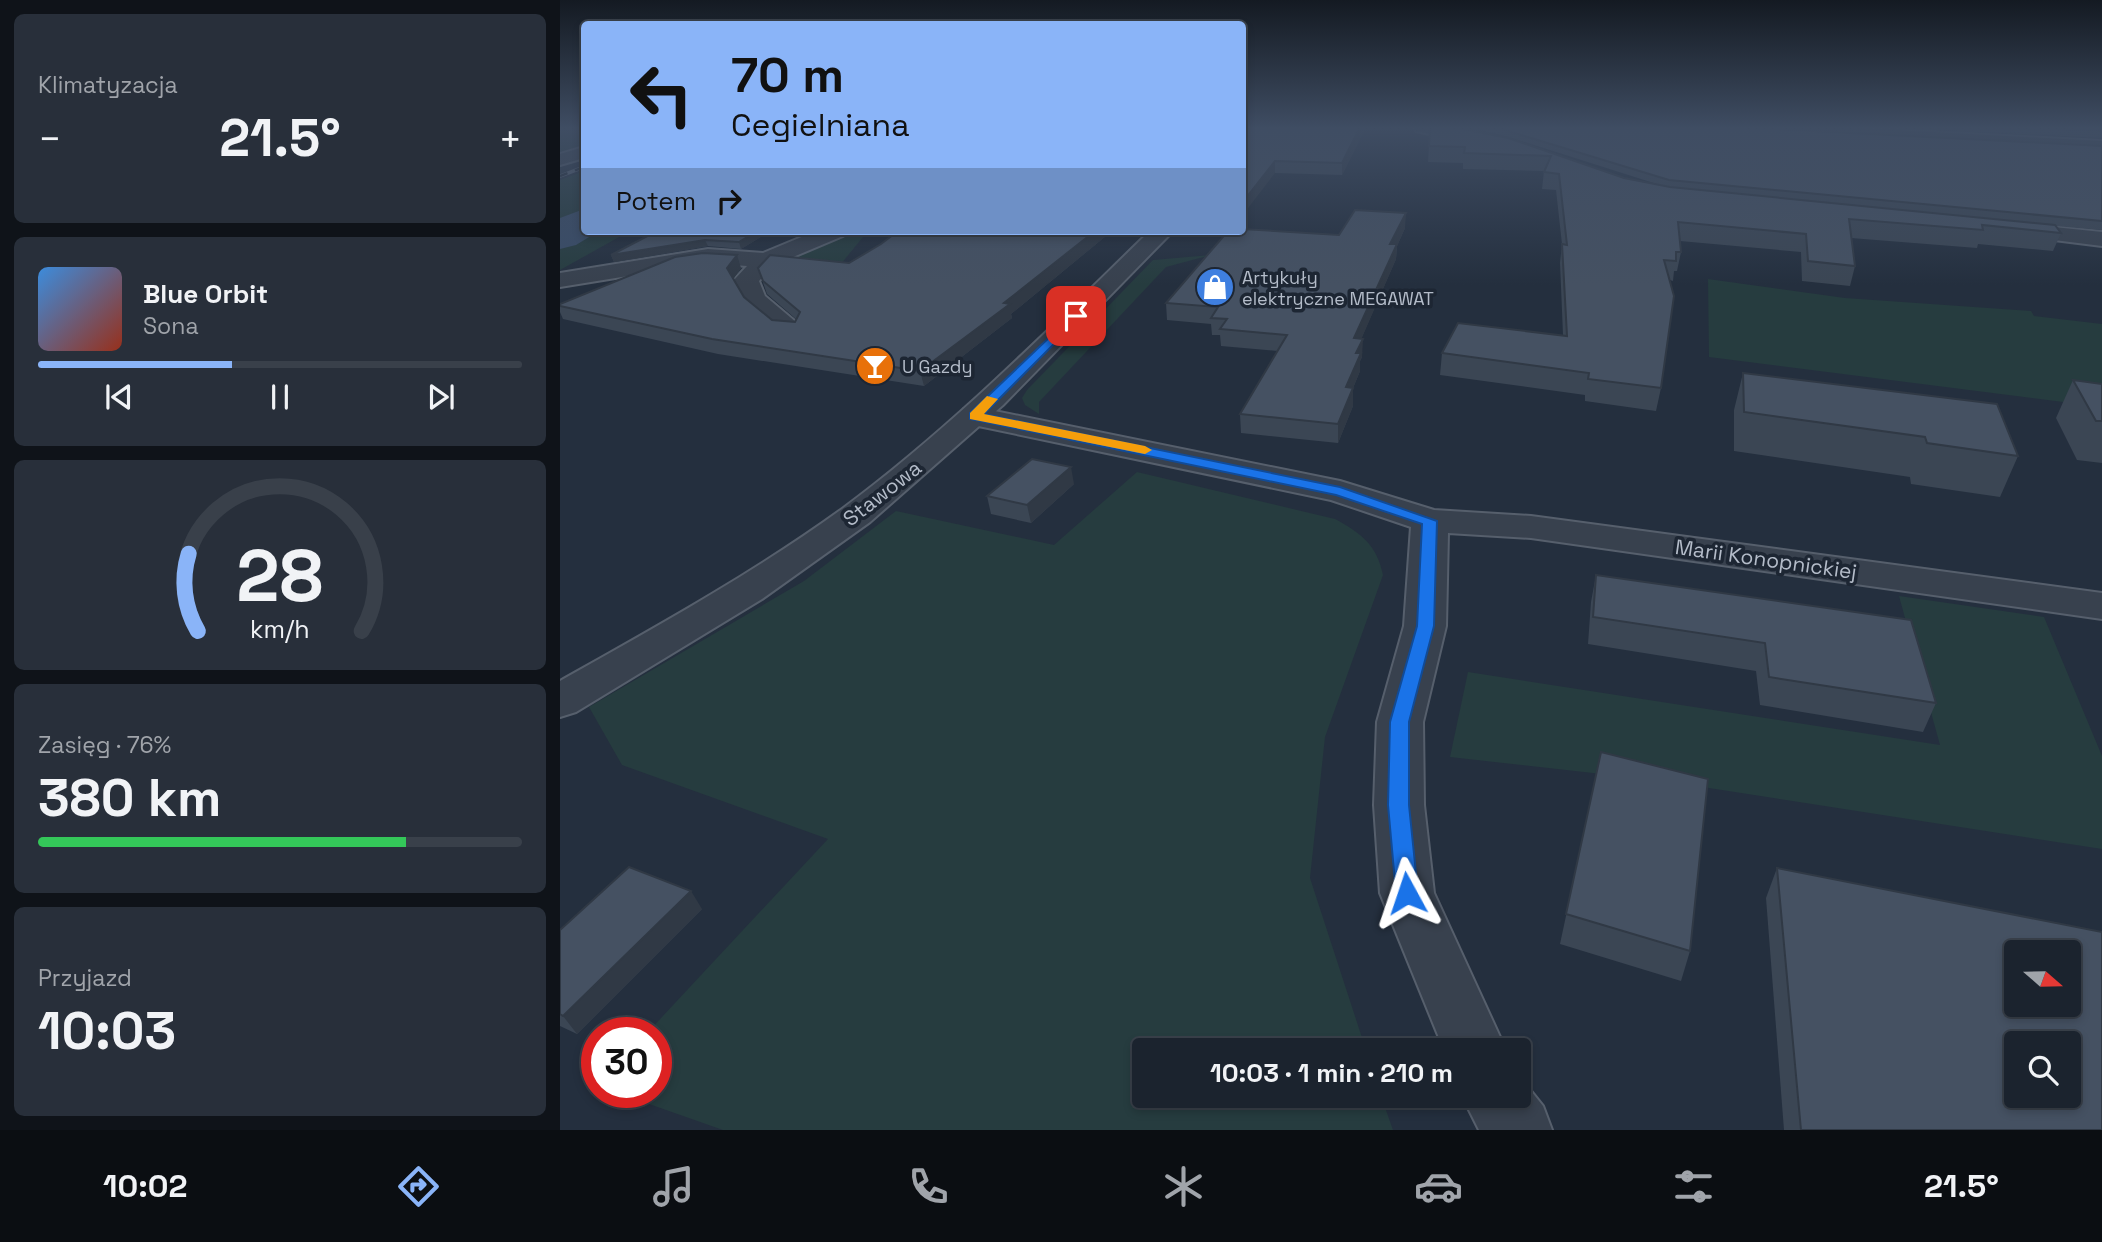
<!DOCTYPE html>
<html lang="pl">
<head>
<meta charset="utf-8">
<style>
	:root { --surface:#1b232e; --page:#282f3a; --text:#f1f3f6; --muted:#a0a4aa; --line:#39404a; --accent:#8ab4f8 }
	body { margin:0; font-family:"Space Grotesk",sans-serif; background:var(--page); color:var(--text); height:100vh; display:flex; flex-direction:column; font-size:26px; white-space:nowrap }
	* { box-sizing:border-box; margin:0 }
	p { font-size:23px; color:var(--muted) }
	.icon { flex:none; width:38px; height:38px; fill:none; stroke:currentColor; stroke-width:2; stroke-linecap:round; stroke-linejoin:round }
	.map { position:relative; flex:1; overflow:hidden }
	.sheet { display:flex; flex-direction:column; gap:14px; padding:14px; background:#0f1319; width:560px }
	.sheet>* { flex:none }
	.banner { position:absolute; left:21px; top:21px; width:665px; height:214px; border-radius:7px; box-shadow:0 4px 10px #0003,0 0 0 2px var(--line); background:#8ab4f8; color:#111; overflow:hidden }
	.needle { width:46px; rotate:110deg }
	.buttons { position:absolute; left:1444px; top:940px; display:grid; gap:14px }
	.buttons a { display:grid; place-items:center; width:77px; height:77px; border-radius:7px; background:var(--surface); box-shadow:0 4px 10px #0003,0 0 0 2px var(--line); font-size:35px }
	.speed { position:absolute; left:21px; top:1017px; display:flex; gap:14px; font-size:35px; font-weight:700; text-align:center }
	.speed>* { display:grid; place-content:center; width:91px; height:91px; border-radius:50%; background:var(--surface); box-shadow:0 4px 10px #0003,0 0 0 2px var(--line); line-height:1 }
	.speed .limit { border:10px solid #d22; background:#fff; color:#111 }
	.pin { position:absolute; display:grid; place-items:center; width:60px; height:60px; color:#fff; margin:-30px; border-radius:14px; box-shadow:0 4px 10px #0006 }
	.me { position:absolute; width:77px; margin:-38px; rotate:355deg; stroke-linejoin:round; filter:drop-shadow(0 0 5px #0008) }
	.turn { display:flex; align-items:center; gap:24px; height:147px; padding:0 35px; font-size:32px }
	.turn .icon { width:91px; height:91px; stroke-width:2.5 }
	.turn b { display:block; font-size:49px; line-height:60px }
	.then { display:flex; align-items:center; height:66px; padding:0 35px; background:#0003; gap:14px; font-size:26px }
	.big { font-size:52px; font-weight:600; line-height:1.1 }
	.sheet .card { flex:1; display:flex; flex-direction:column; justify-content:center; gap:10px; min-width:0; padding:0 24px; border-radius:10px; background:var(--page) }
	.sheet .dial { align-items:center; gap:0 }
	.dial svg { height:182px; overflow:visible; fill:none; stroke:var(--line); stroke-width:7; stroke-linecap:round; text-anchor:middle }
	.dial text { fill:var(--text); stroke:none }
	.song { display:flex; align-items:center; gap:21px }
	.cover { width:84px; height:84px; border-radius:10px; background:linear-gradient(135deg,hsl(210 70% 55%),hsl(10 70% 35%)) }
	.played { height:7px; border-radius:4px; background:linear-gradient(90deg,var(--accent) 40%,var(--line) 40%) }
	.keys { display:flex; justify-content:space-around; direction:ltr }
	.heat { display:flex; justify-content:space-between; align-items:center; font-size:38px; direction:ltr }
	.charge { height:10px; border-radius:5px; background:linear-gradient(90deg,#34c759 76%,var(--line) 0) }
	.trip { position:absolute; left:572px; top:1038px; width:399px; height:70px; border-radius:7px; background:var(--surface); box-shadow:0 4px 10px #0003,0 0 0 2px var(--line); font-weight:600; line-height:70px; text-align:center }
	.tabs { display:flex; height:112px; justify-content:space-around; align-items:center; background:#0b0e12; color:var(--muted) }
	.tabs .icon { width:49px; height:49px }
	.tabs .on { color:var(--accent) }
	.tabs b { font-size:32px; color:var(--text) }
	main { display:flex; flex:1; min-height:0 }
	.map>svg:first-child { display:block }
	.green { fill:#263c3f }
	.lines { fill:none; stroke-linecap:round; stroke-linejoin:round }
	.stream { fill:#394c67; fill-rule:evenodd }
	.river { fill:#394c67; fill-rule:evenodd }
	.minor-casing { stroke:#565f6c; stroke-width:4 }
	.tertiary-casing { stroke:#565f6c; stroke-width:4 }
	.minor { fill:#38414e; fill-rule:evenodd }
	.tertiary { fill:#38414e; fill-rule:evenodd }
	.rail-casing { stroke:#5a6575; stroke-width:3.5 }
	.rail { stroke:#1d2633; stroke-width:2.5; stroke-dasharray:8; stroke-linecap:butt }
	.wall { fill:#3b4654; fill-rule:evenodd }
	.shaded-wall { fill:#303945 }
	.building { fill:#455162; stroke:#303945; stroke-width:2; fill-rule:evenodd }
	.route { fill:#1a73e8; stroke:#114b97; stroke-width:2 }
	.slow { fill:#f59e0b }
	.labels { text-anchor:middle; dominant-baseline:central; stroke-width:7; stroke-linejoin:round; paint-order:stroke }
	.far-poi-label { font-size:18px; fill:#b4bcc9; stroke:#1d2633; text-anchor:start }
	.street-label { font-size:21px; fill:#b4bcc9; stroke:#1d2633 }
</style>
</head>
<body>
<main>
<section class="sheet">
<div class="card"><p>Klimatyzacja</p>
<div class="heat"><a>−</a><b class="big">21.5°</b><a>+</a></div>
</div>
<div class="card">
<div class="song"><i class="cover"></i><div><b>Blue Orbit</b><p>Sona</p></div></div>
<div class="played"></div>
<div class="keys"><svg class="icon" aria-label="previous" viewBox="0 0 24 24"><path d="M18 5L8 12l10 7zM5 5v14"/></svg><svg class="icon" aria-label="pause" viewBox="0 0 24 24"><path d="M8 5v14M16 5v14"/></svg><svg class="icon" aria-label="next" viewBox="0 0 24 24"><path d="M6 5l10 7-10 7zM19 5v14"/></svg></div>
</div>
<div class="card dial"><svg viewBox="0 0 100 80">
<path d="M14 69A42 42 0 1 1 86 69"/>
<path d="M14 69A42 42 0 0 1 10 35" stroke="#8ab4f8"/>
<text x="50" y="56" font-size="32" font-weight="700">28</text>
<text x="50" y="72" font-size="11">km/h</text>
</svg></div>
<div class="card"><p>Zasięg · 76%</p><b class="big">380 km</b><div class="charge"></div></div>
<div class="card"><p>Przyjazd</p><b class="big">10:03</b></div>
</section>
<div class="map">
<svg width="1542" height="1130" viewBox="0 0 1542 1130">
	<rect width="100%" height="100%" fill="#242f3e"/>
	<!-- green -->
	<g class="green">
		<polygon points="0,127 24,127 24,145 0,152"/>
		<polygon points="24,171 24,231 79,231 61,236 0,270 0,180"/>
		<polygon points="283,231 308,231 280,265 225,256"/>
		<polygon points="651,255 606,267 479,402 479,414 465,405 462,398 467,390 593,260"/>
		<polygon points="1148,279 1285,298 1471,311 1474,316 1542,324 1542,407 1149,357"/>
		<path d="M577,472L775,519C801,533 817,545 823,575L765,737L750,878L806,1050H584V1096H821L833,1130H163L55,1092H96V1032H88L268,839L62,765L29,707L244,581L336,511L494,545Z"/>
		<polygon points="1339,596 1484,617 1542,756 1542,849 1104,781 890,757 908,672 1380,745"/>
	</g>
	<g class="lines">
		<!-- stream -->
		<polygon class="stream" points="0,226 13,226 16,228 13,230 0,230"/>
		<!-- river -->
		<polygon class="river" points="24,209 24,231 39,231 16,245 0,249 0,218"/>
		<defs>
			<g id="minor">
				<polygon points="1185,127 1277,127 1542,141 1542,151 1193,132"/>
				<polygon points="24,147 24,158 0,165 0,154"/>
				<path d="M256,231H286L283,236L214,265L199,281L205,296L243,328L239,334C210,341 183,304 174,280L187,266L148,263L0,287V273L148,249L203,253Z"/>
				<polygon points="415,407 780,481 874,510 971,516 1542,593 1542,619 971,538 888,533 886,626 863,722 864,805 874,893 946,1050 884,1050 820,893 814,805 817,722 844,626 851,527 771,500 404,423 399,416 404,409"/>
				<polygon points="959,1076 983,1106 992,1130 919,1130 902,1096 959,1096"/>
			</g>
			<g id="tertiary">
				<polygon points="854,127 883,127 927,136 930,140 921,145 856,131"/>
				<polygon points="1447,222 1542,232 1542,246 1439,233 1436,228 1439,223"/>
				<path d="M590,231H613L443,405L310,522L202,599L16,712L0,717V681C96,627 192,574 282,509C393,427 491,327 590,231Z"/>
			</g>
		</defs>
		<!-- minor casing -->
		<use href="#minor" class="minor-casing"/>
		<!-- tertiary casing -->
		<use href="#tertiary" class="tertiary-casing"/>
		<!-- minor -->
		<use href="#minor" class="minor"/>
		<!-- tertiary -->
		<use href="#tertiary" class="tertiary"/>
		<defs>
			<polyline id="rail" points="0,176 24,167"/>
		</defs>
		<!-- rail casing -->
		<use href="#rail" class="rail-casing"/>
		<!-- rail -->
		<use href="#rail" class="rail"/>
	</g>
	<!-- wall -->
	<g class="wall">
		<polygon points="689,127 806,127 782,175 715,173"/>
		<path d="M870,127H1176L1542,146V230L1496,226L1501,233L1493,251L1418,244L1417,248L1291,238L1295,266L1290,286L1242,281L1241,252L1120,241L1121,252L1117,271H1114L1113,281L1110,280L1101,388L1096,411L1025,401V395L880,375L882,353L1003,335L1000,263L1002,244L996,190L982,189L984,171L903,169V163L868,162ZM893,127L917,129L949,137L1103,186L1064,178Z"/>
		<polygon points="1319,127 1542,127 1542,138"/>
		<polygon points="845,228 837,246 836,259 801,339 802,357 800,361 800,371 793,388 793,406 778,443 681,433 680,414 718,351 661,346 660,335 652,335 651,324 607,320 606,303"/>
		<polygon points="97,231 209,231 209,232 181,249 148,246 54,262 51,255"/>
		<polygon points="468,231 552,231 451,314 452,318 364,386 158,354 3,319 0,312 0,304 181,268 173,279 184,297 212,320 235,322 236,319 207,294 198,268 289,263"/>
		<polygon points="1183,373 1458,456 1440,497 1351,484 1350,477 1174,451 1174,410"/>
		<polygon points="1513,380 1542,384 1542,463 1517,460 1496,418"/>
		<polygon points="514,484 471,523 431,514 427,496"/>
		<polygon points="1036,575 1376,703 1363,732 1200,705 1196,671 1028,644 1031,602"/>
		<polygon points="1041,752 1130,951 1121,981 1000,944"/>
		<polygon points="1217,868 1542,1130 1224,1130 1206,898"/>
		<polygon points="142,909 17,1034 0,1026 0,930"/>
	</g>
	<!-- shaded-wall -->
	<g class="shaded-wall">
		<polygon points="800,127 806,127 782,175 782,163"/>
		<polygon points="715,161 715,173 682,216 682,203"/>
		<polygon points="846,213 845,228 837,246 836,259 794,356 794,338 830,244"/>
		<polygon points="197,231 209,232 181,249 179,242"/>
		<polygon points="535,231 552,231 451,314 452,318 364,386 360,371"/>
		<polygon points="145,240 148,246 54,262 51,255"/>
		<polygon points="177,255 181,268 172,281 167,268"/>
		<polygon points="803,339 802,357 800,361 800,371 793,388 793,406 778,443 778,424 786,387 796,353"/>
		<polygon points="511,467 514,484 471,523 467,505"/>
		<polygon points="131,891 142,909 17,1034 3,1016"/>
	</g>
	<!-- building -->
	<g class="building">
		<polygon points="689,127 800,127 782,163 715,161 682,203 682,136"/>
		<polygon points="870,127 893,127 948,138 1064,178 1110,187 1495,225 1501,233 1422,225 1423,230 1289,219 1295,266 1248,261 1246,234 1118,222 1121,252 1116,252 1116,261 1104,260 1114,296 1101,388 1028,379 1029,373 882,353 898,323 1007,336 1002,244 1007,245 999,174 984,172 991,156 904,153 905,147 869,146"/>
		<polygon points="935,127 1176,127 1542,146 1542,221 1109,180"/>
		<polygon points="1453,127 1542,127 1542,131"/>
		<polygon points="795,210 846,213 830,244 837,244 794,338 803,339 796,353 801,353 786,387 793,388 778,424 680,414 727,335 660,329 667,319 651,318 658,307 606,303 668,231 682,231 682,229 779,235"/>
		<polygon points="97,231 197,231 179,242 145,240 51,255"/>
		<polygon points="338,231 535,231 444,303 450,304 360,371 152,339 0,306 0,304 115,257 143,253 177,255 167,268 184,297 212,320 235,322 240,312 203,281 198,268 210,255 289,263 321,244"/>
		<polygon points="1183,373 1437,404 1458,456 1367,443 1365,437 1184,412"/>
		<polygon points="1513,380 1542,384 1542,421 1536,421"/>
		<polygon points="472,459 511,467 467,505 427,496"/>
		<polygon points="1036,575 1351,620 1376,703 1209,677 1205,643 1033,617"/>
		<polygon points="1041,752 1148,779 1130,951 1006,914"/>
		<polygon points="69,867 131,891 3,1016 0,1014 0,930"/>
		<path d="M1217,868L1542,932V1130H1241ZM1456,952H1508V1004H1456ZM1456,1043H1508V1096H1456Z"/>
	</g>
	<!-- sky -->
	<linearGradient id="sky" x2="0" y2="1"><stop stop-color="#141a22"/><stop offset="0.45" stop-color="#3f4d63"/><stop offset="1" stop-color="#3f4d63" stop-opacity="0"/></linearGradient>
	<rect width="1542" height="285" fill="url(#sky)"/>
	<!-- route -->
	<polygon class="route" points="516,312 522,316 424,414 780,487 877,521 874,626 849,722 849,805 858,893 855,900 847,903 839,900 836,893 828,805 830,722 857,626 862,524 776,495 410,419 410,413"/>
	<!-- slow -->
	<polygon class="slow" points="427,396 438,399 424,414 585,446 592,450 585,454 410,419 410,413"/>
	<!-- icons -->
	<defs>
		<symbol id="shop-disc" viewBox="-11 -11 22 22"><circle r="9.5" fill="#3f7fe0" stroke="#1d2633"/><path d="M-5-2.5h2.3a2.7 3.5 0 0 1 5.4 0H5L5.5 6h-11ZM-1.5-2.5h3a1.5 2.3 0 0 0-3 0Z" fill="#fff"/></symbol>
		<symbol id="bar-disc" viewBox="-11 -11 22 22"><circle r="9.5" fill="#e8710a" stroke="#1d2633"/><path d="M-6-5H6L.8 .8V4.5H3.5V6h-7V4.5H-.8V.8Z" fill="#fff"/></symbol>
	</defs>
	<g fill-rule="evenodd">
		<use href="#shop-disc" x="633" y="265" width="44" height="44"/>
		<use href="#bar-disc" x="293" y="344" width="44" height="44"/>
	</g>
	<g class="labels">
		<!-- far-poi labels -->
		<g class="far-poi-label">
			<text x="682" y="277">Artykuły<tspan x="682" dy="21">elektryczne MEGAWAT</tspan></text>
			<text x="342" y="366">U Gazdy</text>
		</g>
		<!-- street labels -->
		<g class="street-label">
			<text transform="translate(322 493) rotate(-38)">Stawowa</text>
			<text transform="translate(1206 559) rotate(8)">Marii Konopnickiej</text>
		</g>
	</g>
</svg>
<div class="buttons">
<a><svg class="needle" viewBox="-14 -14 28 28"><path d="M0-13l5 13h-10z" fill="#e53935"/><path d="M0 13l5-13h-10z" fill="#a0a4aa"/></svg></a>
<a><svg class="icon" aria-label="search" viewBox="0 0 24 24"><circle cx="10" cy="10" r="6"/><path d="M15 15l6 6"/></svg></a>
</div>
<div class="speed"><div class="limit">30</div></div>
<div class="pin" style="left:516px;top:316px;background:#d93025"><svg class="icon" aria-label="arrive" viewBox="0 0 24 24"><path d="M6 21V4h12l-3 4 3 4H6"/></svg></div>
<svg class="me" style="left:847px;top:893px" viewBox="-20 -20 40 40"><path d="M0-17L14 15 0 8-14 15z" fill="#1a73e8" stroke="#fff" stroke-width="4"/></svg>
<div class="trip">10:03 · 1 min · 210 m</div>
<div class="banner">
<div class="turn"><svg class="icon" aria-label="left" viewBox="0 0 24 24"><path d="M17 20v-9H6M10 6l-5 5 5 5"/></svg><div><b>70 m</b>Cegielniana</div></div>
<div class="then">Potem<svg class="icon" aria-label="right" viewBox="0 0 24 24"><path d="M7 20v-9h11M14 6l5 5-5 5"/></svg></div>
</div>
</div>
</main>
<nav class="tabs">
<b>10:02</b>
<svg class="icon on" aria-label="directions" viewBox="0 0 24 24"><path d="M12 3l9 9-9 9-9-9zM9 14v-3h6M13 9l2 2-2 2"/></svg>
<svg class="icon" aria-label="music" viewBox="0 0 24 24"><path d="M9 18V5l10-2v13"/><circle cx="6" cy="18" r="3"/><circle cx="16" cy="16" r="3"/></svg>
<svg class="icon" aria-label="phone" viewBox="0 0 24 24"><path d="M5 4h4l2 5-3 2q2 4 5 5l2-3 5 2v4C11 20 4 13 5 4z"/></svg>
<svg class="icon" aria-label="climate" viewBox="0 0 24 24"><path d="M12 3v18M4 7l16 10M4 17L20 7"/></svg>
<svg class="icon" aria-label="car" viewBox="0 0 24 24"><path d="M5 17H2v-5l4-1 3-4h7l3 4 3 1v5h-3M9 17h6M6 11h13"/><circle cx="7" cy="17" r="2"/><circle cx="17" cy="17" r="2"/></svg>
<svg class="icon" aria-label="filters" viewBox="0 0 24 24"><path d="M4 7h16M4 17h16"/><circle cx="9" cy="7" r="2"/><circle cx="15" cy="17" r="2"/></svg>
<b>21.5°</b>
</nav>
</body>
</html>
